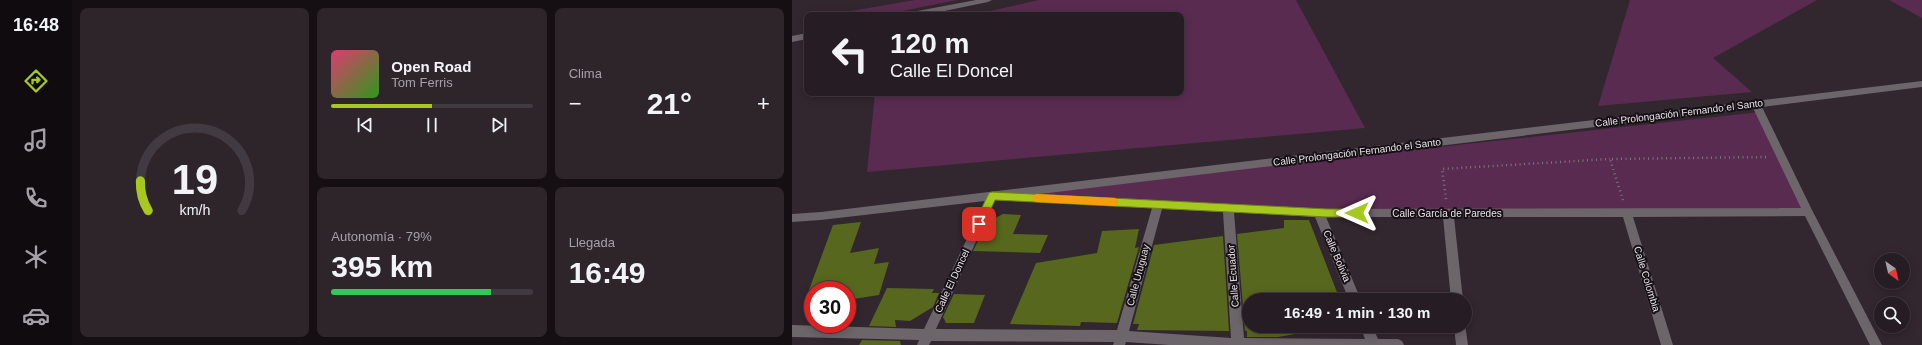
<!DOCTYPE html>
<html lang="es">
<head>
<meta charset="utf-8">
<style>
	:root { --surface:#261c23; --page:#2e252b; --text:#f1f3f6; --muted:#a4a1a6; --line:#423a41; --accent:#a7c81f }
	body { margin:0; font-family:Helvetica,sans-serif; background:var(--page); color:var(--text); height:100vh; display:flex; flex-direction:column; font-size:15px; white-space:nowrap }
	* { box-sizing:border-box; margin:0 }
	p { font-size:13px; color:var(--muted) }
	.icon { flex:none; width:22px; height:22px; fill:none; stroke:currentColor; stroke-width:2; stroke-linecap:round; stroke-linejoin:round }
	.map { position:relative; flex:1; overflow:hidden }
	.side { display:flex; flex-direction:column; gap:8px; padding:8px; background:#150f13; width:720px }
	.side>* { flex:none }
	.hud { position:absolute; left:12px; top:12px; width:380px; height:84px; border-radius:8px; box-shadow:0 2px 10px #0003,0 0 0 1px var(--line); background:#261c23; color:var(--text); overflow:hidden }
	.needle { width:26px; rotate:146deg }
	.buttons { position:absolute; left:1082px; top:253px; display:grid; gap:8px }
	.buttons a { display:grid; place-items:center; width:36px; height:36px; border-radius:50%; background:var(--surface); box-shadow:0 2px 10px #0003,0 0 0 1px var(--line); font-size:20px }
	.speed { position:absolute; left:12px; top:281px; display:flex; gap:8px; font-size:20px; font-weight:700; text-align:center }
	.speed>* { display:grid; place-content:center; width:52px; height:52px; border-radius:50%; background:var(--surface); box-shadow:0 2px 10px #0003,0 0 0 1px var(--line); line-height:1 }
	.speed .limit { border:6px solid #d22; background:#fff; color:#111 }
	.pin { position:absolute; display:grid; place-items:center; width:34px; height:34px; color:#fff; margin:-17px; border-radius:8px; box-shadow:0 2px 6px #0006 }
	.me { position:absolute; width:44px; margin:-22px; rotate:270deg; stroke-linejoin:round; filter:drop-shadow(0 0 3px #0008) }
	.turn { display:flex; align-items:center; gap:14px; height:84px; padding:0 20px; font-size:18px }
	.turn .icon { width:52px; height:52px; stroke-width:2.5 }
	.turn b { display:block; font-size:28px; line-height:34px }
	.big { font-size:30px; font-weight:600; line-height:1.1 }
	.side .tile { flex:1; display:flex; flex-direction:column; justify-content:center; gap:6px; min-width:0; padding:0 14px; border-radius:8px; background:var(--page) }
	.side .dial { align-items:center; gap:0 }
	.dial svg { height:104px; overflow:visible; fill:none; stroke:var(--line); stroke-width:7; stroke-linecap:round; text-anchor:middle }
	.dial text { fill:var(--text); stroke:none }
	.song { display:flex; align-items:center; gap:12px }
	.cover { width:48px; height:48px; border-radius:6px; background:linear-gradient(135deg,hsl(340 70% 55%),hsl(110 70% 35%)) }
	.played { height:4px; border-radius:2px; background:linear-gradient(90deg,var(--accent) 50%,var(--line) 50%) }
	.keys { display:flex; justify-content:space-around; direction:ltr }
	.heat { display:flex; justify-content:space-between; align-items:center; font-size:22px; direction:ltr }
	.charge { height:6px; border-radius:3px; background:linear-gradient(90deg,#34c759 79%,var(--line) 0) }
	.side .tiles { flex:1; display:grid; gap:8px; grid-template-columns:repeat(3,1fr) }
	.tile:first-child { grid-row:span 2 }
	.trip { position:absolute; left:450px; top:293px; width:230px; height:40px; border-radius:20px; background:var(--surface); box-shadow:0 2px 10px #0003,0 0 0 1px var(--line); font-weight:600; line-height:40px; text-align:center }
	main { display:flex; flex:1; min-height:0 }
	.tabs { display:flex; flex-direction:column; width:72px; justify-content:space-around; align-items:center; background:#0f0b0e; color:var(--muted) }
	.tabs .icon { width:28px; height:28px }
	.tabs .selected { color:var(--accent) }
	.tabs b { font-size:18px; color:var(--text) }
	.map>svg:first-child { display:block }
	.green { fill:#5a2b50 }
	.building { fill:#57671d }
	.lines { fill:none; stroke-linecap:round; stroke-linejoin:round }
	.path { stroke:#7e747c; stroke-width:2.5; stroke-dasharray:1 3.5; stroke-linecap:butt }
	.minor { fill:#6c656a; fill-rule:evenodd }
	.route { fill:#a7c81f; stroke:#6d8214 }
	.slow { fill:#f59e0b }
	.labels { text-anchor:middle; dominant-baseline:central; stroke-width:4; stroke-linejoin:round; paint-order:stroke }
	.street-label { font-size:10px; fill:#e9e1e7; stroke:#161115 }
</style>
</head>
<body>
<main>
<nav class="tabs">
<b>16:48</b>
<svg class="icon selected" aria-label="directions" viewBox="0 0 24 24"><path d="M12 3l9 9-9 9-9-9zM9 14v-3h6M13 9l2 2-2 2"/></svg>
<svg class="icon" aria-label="music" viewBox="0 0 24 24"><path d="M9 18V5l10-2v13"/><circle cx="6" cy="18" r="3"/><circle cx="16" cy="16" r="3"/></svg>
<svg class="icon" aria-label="phone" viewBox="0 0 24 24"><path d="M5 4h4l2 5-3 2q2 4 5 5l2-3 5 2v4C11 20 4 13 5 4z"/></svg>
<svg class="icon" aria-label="climate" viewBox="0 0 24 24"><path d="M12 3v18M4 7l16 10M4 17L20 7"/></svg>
<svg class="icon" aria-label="car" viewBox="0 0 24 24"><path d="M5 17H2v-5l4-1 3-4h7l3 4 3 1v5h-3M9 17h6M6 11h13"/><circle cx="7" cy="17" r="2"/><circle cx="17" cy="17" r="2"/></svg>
</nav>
<section class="side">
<div class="tiles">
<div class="tile dial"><svg viewBox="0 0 100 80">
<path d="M14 69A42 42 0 1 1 86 69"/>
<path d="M14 69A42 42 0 0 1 8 46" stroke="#a7c81f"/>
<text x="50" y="56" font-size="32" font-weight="700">19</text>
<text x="50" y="72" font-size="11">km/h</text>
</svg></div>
<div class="tile">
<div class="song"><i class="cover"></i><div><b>Open Road</b><p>Tom Ferris</p></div></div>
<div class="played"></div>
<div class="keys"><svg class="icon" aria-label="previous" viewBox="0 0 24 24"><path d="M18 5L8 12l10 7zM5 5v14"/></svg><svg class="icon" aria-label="pause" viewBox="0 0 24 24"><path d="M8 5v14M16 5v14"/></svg><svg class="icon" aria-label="next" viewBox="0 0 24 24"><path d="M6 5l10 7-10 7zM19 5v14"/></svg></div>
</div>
<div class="tile"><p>Clima</p>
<div class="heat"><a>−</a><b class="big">21°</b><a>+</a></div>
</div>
<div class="tile"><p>Autonomía · 79%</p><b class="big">395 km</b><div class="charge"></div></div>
<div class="tile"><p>Llegada</p><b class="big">16:49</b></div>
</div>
</section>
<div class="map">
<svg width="1130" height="345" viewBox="0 0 1130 345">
	<rect width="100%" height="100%" fill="#32262f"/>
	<!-- green -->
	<g class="green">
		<polygon points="123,0 165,0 91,15 58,15 59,11"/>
		<polygon points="247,0 504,0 573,128 75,172 83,93 389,93 389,15 180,15"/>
		<polygon points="838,0 1025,0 921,58 960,92 806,106"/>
		<polygon points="1097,0 1130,0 1130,18"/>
		<polygon points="968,112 1016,212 835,213 436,208 200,196"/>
	</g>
	<!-- building -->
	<g class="building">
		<polygon points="211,214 229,215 221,234 256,235 248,253 181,251 195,222"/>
		<polygon points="492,220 517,220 548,300 457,300 457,326 558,326 561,333 503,334 486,337 455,337 455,331 453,331 445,234 492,228"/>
		<polygon points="69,222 58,253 87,248 82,264 97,262 87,295 55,300 55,290 17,290 41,225"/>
		<polygon points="347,229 343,248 347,247 325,323 289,322 288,326 218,324 244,263 305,253 310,231"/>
		<polygon points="431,236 437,331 345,330 347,324 341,324 362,245"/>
		<polygon points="95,288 142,289 140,293 147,293 141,307 118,321 103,320 104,327 77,326"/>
		<polygon points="162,294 193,295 182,323 154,323 151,317"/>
		<polygon points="70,340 108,341 109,345 67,345"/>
	</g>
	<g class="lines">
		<!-- path -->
		<g class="path">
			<polyline points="654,199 650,169 818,159"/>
			<polyline points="831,200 818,159 975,157"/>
		</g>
		<!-- minor -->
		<g class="minor">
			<polygon points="184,0 200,0 196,2 133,15 116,15 120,12"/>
			<polygon points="15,33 15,39 0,42 0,36"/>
			<path d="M1130,81V87L970,107L1020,210L1090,345H1078L1013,216L841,217L881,345H869L831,217H662L671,300H659L651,217H534L569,300H557L523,217L442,212L452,338L573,339L568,326H580L586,339H606L610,341L612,345H377L334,342L333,345H321L322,342L139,341L137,345H125L127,340L0,337V325L132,329L193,201L29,220L0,222V214L29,212ZM961,108L1009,208L535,209L248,194ZM222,197L223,200L227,201L360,208L325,330L144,329L203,200ZM370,209L431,212L439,338L337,331Z"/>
			<polygon points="673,324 676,345 664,345 662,326 673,326"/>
		</g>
	</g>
	<!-- route -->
	<polygon class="route" points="200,192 535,209 565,209 570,213 565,217 535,217 203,200 191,226 184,226 182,224 197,193"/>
	<!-- slow -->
	<polygon class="slow" points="244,194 323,198 327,202 323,206 244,202 239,198"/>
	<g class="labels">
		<!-- street labels -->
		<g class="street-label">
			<text transform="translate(887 113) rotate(-7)">Calle Prolongación Fernando el Santo</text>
			<text transform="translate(565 152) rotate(-7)">Calle Prolongación Fernando el Santo</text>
			<text x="655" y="213">Calle García de Paredes</text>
			<text transform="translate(545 256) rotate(67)">Calle Bolivia</text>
			<text transform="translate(346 275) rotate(-75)">Calle Uruguay</text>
			<text transform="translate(441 276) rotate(-94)">Calle Ecuador</text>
			<text transform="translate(855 279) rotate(73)">Calle Colombia</text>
			<text transform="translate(160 281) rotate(-65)">Calle El Doncel</text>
		</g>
	</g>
</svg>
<div class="buttons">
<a><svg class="needle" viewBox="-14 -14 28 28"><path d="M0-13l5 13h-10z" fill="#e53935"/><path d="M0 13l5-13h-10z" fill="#a4a1a6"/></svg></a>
<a><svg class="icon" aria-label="search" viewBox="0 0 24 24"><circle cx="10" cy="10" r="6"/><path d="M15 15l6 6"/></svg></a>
</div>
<div class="speed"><div class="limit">30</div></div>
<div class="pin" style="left:187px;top:224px;background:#d93025"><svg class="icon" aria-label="arrive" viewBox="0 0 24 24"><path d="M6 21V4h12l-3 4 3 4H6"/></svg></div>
<svg class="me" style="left:565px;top:213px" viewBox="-20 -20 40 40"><path d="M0-17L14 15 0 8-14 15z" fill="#a7c81f" stroke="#fff" stroke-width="4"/></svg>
<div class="trip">16:49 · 1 min · 130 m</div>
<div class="hud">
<div class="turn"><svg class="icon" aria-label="left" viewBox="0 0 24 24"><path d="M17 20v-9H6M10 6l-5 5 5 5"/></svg><div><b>120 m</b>Calle El Doncel</div></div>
</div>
</div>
</main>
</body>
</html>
